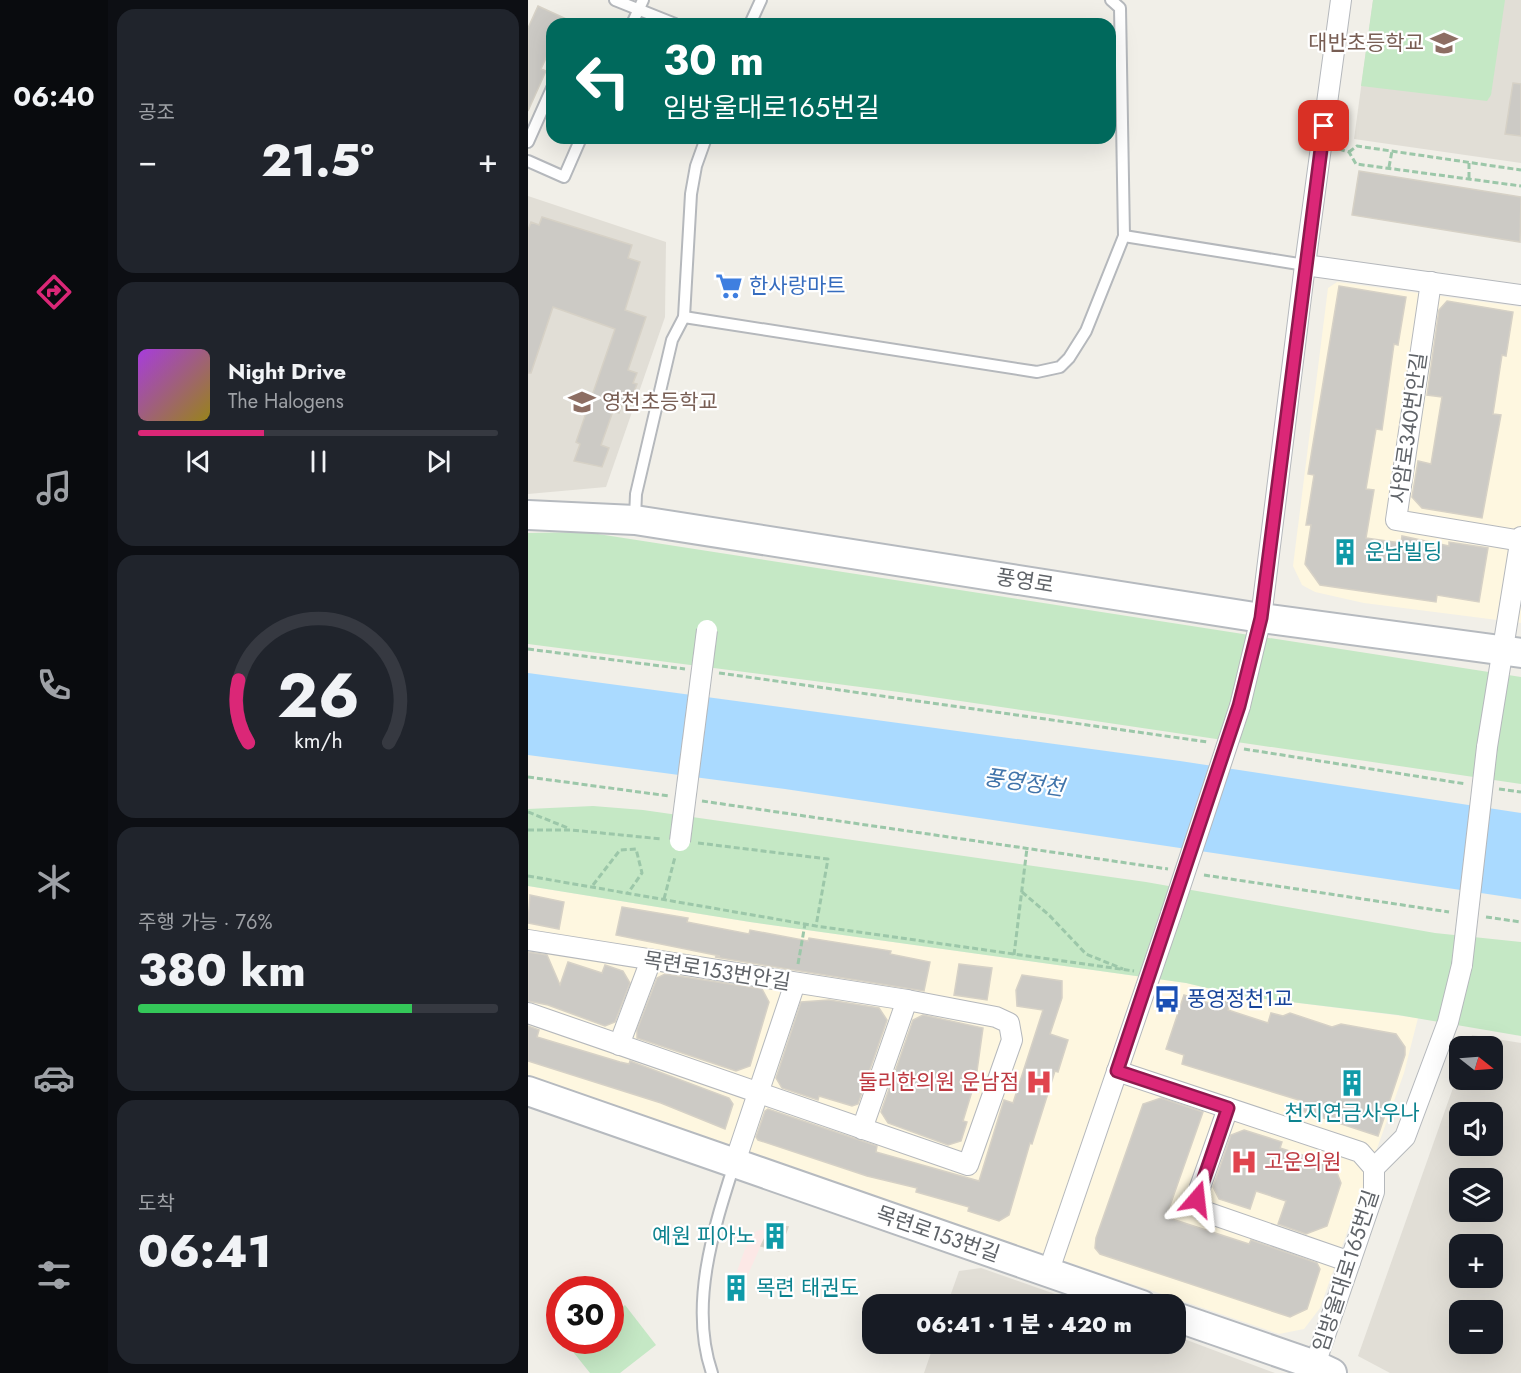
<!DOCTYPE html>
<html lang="ko">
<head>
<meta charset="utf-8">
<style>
	:root { --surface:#171b24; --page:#20242c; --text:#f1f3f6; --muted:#9ea1a6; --line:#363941; --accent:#db2777 }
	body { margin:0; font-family:Jost,"Noto Sans KR",sans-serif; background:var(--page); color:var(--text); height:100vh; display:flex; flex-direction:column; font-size:22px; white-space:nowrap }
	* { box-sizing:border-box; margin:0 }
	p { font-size:20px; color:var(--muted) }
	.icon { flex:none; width:33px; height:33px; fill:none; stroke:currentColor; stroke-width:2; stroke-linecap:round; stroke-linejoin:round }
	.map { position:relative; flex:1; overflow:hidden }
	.sheet { display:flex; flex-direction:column; gap:9px; padding:9px; background:#0d0f14; width:420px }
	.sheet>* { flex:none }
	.top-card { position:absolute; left:18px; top:18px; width:570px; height:126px; border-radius:18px; box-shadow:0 6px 24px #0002; background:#00695c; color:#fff; overflow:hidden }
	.needle { width:39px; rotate:107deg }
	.tools { position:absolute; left:921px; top:1036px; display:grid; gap:12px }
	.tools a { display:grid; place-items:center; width:54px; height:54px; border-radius:12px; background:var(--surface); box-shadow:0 6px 24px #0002; font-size:30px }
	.speed { position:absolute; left:18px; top:1276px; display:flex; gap:12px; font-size:30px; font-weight:700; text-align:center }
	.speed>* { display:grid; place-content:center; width:78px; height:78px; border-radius:50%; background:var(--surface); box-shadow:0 6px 24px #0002; line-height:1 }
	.speed .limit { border:9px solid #d22; background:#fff; color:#111 }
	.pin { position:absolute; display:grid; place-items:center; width:51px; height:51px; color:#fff; margin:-26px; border-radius:12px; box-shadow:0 3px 9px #0006 }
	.me { position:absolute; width:66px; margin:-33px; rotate:17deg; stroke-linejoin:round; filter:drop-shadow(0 0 4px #0008) }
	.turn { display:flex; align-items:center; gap:21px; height:126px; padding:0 18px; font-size:27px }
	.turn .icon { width:78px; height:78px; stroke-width:2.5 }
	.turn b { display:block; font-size:42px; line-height:51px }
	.big { font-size:45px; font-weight:800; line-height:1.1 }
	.sheet .card { flex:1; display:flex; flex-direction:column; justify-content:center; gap:9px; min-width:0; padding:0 21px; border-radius:18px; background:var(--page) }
	.sheet .dial { align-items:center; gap:0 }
	.dial svg { height:156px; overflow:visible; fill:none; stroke:var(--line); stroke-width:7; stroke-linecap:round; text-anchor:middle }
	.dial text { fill:var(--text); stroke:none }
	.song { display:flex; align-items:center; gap:18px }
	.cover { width:72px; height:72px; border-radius:9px; background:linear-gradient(135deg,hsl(280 70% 55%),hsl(50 70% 35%)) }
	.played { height:6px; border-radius:3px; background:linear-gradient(90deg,var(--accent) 35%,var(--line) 35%) }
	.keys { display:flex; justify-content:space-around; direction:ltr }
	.heat { display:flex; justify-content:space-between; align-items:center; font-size:33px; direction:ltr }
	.charge { height:9px; border-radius:4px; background:linear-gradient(90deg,#34c759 76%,var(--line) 0) }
	.trip { position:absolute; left:334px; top:1294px; width:324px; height:60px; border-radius:18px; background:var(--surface); box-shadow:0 6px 24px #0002; font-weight:800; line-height:60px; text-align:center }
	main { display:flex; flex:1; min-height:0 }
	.menu { display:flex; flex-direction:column; width:108px; justify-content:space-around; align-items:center; background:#090b0e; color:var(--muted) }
	.menu .icon { width:42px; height:42px }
	.menu .on { color:var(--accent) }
	.menu b { font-size:27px; color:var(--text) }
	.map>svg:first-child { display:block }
	.commercial { fill:#fef7e0 }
	.education { fill:#e1ded6; fill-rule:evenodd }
	.medical { fill:#fce8e6 }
	.green { fill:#c5e8c5 }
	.water { fill:#aadaff }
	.building { fill:#cccac5; stroke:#d6d1c6; stroke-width:1.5 }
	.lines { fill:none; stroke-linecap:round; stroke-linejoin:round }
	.lane-casing { stroke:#b5b8bc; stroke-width:14 }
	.street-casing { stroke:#b5b8bc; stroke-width:22 }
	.secondary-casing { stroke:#b6babf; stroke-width:32 }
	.path { stroke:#9cc7a9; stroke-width:3; stroke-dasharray:6 3; stroke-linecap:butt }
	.lane { stroke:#fff; stroke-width:10 }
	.street { stroke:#fff; stroke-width:20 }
	.secondary { stroke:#fff; stroke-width:28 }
	.street-bridge-casing { stroke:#b5b8bc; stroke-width:22; stroke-linecap:butt }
	.street-bridge { stroke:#fff; stroke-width:20 }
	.route-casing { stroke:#8e194d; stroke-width:15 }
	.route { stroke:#db2777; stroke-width:10 }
	.labels { text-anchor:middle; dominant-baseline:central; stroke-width:4.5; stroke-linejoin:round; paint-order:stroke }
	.education-label { font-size:21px; fill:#785e54; stroke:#fff; text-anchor:end }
	.shop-label { font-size:21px; fill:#366cbe; stroke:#fff; text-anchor:start }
	.street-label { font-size:21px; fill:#5f6368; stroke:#fff }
	.culture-label { font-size:21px; fill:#0d838f; stroke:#fff; text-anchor:start }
	.transit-label { font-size:21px; fill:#164399; stroke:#fff; text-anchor:start }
	.health-label { font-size:21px; fill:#be3a42; stroke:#fff; text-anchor:end }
	.water-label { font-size:22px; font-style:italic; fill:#4174aa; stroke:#fff }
</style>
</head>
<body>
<main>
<nav class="menu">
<b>06:40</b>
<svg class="icon on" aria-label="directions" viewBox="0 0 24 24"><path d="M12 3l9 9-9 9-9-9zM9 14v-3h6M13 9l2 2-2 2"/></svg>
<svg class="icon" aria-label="music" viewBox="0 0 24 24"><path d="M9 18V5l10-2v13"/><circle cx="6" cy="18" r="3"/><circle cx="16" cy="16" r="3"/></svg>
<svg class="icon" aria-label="phone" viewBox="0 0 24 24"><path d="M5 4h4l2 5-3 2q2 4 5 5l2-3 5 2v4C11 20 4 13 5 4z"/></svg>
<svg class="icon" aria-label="climate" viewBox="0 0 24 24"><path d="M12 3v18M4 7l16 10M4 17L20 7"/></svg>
<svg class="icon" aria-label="car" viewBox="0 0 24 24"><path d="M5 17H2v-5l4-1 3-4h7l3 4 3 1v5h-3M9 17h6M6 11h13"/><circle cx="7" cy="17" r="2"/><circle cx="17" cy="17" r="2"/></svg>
<svg class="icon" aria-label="filters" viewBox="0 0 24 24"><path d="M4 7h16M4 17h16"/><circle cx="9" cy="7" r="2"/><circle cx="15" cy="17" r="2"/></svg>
</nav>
<section class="sheet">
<div class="card"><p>공조</p>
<div class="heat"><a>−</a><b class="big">21.5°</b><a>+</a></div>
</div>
<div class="card">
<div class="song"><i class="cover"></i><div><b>Night Drive</b><p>The Halogens</p></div></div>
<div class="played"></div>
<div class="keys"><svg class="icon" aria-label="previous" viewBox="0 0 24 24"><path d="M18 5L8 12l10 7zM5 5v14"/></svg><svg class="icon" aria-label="pause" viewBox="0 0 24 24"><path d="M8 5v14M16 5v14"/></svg><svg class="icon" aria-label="next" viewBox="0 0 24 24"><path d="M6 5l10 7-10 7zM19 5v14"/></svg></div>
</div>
<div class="card dial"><svg viewBox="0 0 100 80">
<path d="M14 69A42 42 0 1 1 86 69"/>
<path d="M14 69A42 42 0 0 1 9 37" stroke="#db2777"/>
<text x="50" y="56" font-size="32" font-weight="700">26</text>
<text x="50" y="72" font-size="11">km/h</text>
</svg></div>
<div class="card"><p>주행 가능 · 76%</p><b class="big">380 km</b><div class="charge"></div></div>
<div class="card"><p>도착</p><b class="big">06:41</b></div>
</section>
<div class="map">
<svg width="993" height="1373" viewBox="0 0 993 1373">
	<rect width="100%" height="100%" fill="#f1efe8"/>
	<!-- commercial -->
	<g class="commercial">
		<polygon points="809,282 993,307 993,623 836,603 787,592 774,585 765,566 800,288"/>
		<polygon points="0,886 222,922 658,983 713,996 890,1018 876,1073 792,1308 776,1329 751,1334 0,1078"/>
	</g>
	<!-- education -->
	<g class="education">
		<polygon points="845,0 993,0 993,163 826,139"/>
		<polygon points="0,196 138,242 137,317 78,487 0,494"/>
		<path d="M944,1035L993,1043V1373H862L830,1356L931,1071L932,1080H964V1047H940ZM932,1113H964V1146H932ZM932,1179H964V1212H932ZM932,1245H964V1278H932ZM932,1311H964V1344H932Z"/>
		<polygon points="453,1268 558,1305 419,1305 431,1271"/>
		<polygon points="648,1336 747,1373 396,1373 406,1344 648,1344"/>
	</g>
	<!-- medical -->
	<polygon class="medical" points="242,1225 218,1279 208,1274 217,1249 227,1232"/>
	<!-- green -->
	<g class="green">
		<polygon points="845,0 977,0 963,95 959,101 833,86"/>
		<polygon points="57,532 993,677 993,784 371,692 0,644 0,533"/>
		<polygon points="65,806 115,810 618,882 907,933 993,942 993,1036 870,1015 713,996 658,983 222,922 0,886 0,809"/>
		<polygon points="97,1305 128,1345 92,1373 62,1373 42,1348 51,1341 82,1341 83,1317"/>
	</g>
	<!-- water -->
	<polygon class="water" points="0,673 652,761 993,813 993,899 257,789 0,755"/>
	<!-- building -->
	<g class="building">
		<polygon points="10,6 49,24 24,24 24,45 13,69 18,71 0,111 0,28"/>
		<polygon points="985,83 993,84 993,136 977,134"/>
		<polygon points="831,171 993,197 992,242 824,215"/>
		<polygon points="14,217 104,245 100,258 112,262 97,310 118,317 100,370 109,373 105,383 109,384 102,403 95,401 91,413 85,411 73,445 81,448 74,467 46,461 52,444 48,442 87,329 25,307 3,373 0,373 0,230 3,222 11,225"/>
		<polygon points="811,286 878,297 870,345 866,344 854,430 848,429 838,489 846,490 838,538 873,543 874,536 921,546 921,542 960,548 951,602 909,595 908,602 792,585 777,564 783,525 778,525 786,475 780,474"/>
		<polygon points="919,301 985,312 978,356 974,355 965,414 973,415 954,518 894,508 884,497 890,461 903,464 914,397 899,395 911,310"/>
		<polygon points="2,895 36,902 31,929 0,923"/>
		<polygon points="94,907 160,918 159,922 221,934 222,930 280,941 281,938 363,951 362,954 402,962 396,991 187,957 192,956 88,935"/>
		<polygon points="0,952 19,955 32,985 40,962 74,973 77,965 95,971 102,983 87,1022 77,1026 20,1005 0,1001"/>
		<polygon points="431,964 464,968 459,1000 426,995"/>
		<polygon points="137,974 234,989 241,1002 222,1066 208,1071 109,1038 109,1030 129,978"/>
		<polygon points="494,975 534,981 534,998 522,1034 540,1040 530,1072 527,1071 504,1144 502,1143 481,1215 471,1221 440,1211 441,1207 388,1192 389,1188 339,1176 230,1140 228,1137 237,1111 240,1109 349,1146 348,1152 451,1181 476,1100 485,1103 515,1010 489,1006 488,990"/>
		<polygon points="656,995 684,1004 686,998 702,1003 700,1010 740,1023 743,1013 755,1016 762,1013 804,1027 813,1024 868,1034 877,1047 877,1055 850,1136 771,1110 774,1101 654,1064 656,1055 638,1049"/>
		<polygon points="301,1000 351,1008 359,1020 330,1104 324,1106 291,1096 290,1100 254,1088 248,1078 273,1002"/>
		<polygon points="395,1015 455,1028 448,1078 435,1121 439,1122 433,1141 420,1145 360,1123 353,1112 385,1020"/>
		<polygon points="0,1026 11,1030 9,1037 92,1062 101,1064 102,1061 201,1098 205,1104 197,1129 133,1103 0,1061"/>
		<polygon points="633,1098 675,1112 638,1217 721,1244 723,1240 789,1263 792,1269 779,1309 762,1317 572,1254 567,1248 568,1238 615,1104"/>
		<polygon points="716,1130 754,1142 752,1148 806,1165 813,1183 799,1226 778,1234 750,1224 758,1201 728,1191 722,1209 691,1199 685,1187 703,1135"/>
		<polygon points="243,1225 260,1227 251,1251 233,1246"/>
	</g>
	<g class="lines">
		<defs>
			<g id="lane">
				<polyline points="87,0 147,24"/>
				<polyline points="104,24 115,0"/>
				<polyline points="222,24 233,0"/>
				<polyline points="0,142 24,88"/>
				<polyline points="0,161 36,177 53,138"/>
				<polyline points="596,236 777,265"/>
				<polyline points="156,317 509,372 532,367 541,358 558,331 596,236 592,8 583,0"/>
				<polyline points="107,518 108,494 144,340 156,317 163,194 168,166 178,138"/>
				<path d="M184,1373C161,1306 185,1230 206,1165"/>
			</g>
			<g id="street">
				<polyline points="777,265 993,295"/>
				<polyline points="903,282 868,520 993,541"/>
				<polyline points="712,706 733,618 777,265 813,0"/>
				<polyline points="959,747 993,537"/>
				<polyline points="0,940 379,1000 468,1017 481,1023 484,1040 440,1165 0,1013"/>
				<polyline points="91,1045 123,960"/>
				<polyline points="589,1071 832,1152 846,1168 846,1192 784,1373"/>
				<polyline points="700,1108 671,1190 669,1199 675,1211 822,1262"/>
				<polyline points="334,1129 379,1000"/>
				<polyline points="207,1162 267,983"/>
				<polyline points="846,1168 877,1137 920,1022 934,965"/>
				<polyline points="520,1273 643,914"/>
			</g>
			<g id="secondary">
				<polyline points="0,515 107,520 733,618 993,653"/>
				<polyline points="0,1091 614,1305"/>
				<polyline points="648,1317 787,1365 804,1373"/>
			</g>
		</defs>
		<!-- lane casing -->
		<use href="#lane" class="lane-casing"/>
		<!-- street casing -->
		<use href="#street" class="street-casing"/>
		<!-- secondary casing -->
		<use href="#secondary" class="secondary-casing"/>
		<!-- path -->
		<g class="path">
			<polyline points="811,149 821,152 828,164 993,186"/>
			<polyline points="821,152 829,146 993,170"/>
			<polyline points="861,167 864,151"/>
			<polyline points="941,178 941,163"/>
			<polyline points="0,649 157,669"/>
			<polyline points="191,673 680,742"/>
			<polyline points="716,749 938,784"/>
			<polyline points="0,777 141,796"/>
			<polyline points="971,789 993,792"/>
			<polyline points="174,801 640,869"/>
			<polyline points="0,812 40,828"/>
			<polyline points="0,830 43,830 134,839"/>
			<polyline points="170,843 300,859 288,926"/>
			<polyline points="676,875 921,912"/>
			<polyline points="0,876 288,926 606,971"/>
			<polyline points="65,885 92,850 108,849 114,873 100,893"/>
			<polyline points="494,892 521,915 558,954 595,969"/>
			<polyline points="136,899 147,857"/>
			<polyline points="958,917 993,922"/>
			<polyline points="486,955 499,848"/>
			<polyline points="270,964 277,924"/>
		</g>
		<!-- lane -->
		<use href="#lane" class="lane"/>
		<!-- street -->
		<use href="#street" class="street"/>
		<!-- secondary -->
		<use href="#secondary" class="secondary"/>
		<defs>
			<g id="street-bridge">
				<polyline points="152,841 179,630"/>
				<polyline points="643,914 712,706"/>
				<polyline points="934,965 959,747"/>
			</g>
		</defs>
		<!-- street-bridge casing -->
		<use href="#street-bridge" class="street-bridge-casing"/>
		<!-- street-bridge -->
		<use href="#street-bridge" class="street-bridge"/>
	</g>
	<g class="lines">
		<defs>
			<polyline id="route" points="669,1199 700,1108 589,1071 711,706 733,618 796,126"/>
		</defs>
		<!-- route casing -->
		<use href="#route" class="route-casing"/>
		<!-- route -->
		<use href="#route" class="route"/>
	</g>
	<!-- icons -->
	<defs>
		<symbol id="school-bare" viewBox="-9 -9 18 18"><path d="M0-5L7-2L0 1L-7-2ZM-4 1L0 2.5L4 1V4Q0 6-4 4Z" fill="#8d6e63" stroke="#fff" stroke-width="2.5" paint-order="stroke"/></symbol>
		<symbol id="supermarket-bare" viewBox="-9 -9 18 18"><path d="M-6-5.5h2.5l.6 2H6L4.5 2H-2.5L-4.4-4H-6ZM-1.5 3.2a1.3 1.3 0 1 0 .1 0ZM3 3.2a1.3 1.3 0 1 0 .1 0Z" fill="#3f7fe0" stroke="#fff" stroke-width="2.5" paint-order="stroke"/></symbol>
		<symbol id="building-bare" viewBox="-9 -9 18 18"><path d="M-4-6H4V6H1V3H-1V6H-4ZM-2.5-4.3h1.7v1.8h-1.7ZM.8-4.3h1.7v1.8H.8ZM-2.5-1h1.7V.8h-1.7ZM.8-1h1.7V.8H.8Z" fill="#0f9aa8" stroke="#fff" stroke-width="2.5" paint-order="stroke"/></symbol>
		<symbol id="bus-bare" viewBox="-9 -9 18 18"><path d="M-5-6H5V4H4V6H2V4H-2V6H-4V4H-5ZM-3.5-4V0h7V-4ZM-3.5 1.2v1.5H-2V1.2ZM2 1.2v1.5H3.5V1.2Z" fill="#1a4fb4" stroke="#fff" stroke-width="2.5" paint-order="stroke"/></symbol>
		<symbol id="hospital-bare" viewBox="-9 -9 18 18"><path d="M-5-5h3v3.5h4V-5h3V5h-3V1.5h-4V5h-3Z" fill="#e0444e" stroke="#fff" stroke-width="2.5" paint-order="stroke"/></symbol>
	</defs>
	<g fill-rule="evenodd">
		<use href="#school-bare" x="897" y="24" width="38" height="38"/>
		<use href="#supermarket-bare" x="182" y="267" width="38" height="38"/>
		<use href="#school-bare" x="35" y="383" width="38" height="38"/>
		<use href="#building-bare" x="798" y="533" width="38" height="38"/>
		<use href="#bus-bare" x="620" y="980" width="38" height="38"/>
		<use href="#hospital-bare" x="492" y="1063" width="38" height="38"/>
		<use href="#building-bare" x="805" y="1064" width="38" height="38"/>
		<use href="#hospital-bare" x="697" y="1143" width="38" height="38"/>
		<use href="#building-bare" x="228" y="1217" width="38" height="38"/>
		<use href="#building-bare" x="189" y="1269" width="38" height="38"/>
	</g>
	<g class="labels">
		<!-- education labels -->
		<g class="education-label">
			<text x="896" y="43">대반초등학교</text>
			<text x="74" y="402" text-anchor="start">영천초등학교</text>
		</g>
		<!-- shop labels -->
		<g class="shop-label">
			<text x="221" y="286">한사랑마트</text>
		</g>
		<!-- street labels -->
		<g class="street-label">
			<text transform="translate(881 428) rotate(-82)">사암로340번안길</text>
			<text transform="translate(497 581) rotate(9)">풍영로</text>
			<text transform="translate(189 971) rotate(9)">목련로153번안길</text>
			<text transform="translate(410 1234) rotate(19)">목련로153번길</text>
			<text transform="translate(818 1271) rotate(-72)">임방울대로165번길</text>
		</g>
		<!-- culture labels -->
		<g class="culture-label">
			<text x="837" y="552">운남빌딩</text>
			<text x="824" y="1113" text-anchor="middle">천지연금사우나</text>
			<text x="227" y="1236" text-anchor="end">예원 피아노</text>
			<text x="228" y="1288">목련 태권도</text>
		</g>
		<!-- transit labels -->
		<g class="transit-label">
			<text x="659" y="999">풍영정천1교</text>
		</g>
		<!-- health labels -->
		<g class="health-label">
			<text x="491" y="1082">둘리한의원 운남점</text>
			<text x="736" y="1162" text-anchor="start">고운의원</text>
		</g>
		<!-- water labels -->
		<g class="water-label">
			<text transform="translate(496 782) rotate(8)">풍영정천</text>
		</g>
	</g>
</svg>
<div class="tools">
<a><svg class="needle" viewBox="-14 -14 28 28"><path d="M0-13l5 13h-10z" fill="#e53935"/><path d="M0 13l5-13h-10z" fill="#9ea1a6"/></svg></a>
<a><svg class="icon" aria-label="sound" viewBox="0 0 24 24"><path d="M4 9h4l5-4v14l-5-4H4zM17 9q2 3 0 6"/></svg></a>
<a><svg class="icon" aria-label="layers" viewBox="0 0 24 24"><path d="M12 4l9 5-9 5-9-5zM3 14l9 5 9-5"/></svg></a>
<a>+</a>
<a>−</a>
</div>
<div class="speed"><div class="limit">30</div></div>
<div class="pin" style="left:796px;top:126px;background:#d93025"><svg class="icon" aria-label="arrive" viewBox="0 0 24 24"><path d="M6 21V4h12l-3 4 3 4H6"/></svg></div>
<svg class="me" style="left:669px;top:1199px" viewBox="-20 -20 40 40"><path d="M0-17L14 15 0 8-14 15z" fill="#db2777" stroke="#fff" stroke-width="4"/></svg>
<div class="trip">06:41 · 1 분 · 420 m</div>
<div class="top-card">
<div class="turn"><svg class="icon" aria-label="left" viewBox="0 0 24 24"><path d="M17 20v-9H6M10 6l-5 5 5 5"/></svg><div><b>30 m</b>임방울대로165번길</div></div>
</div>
</div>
</main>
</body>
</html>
